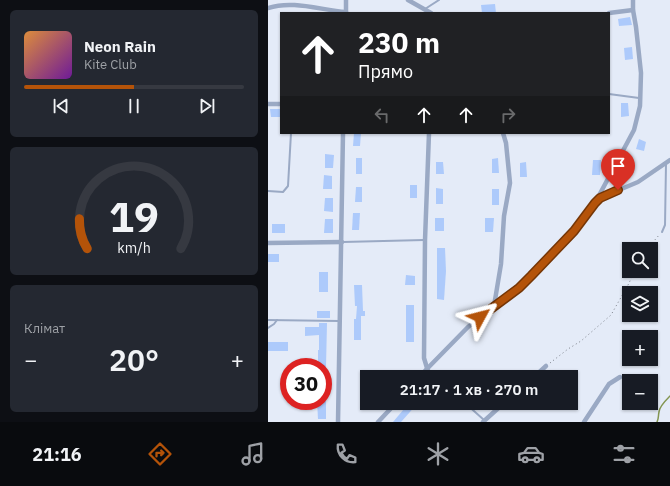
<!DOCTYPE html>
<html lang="uk">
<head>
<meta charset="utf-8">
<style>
	:root { --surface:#171b24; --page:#242831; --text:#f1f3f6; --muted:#9ea1a6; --line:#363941; --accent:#b45309 }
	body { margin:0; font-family:"IBM Plex Sans",sans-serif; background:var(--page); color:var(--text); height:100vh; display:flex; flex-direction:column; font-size:15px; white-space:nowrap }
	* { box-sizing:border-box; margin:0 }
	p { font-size:13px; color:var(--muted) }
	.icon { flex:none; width:22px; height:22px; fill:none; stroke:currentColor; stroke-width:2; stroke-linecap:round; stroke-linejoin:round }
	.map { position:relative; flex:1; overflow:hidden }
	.sheet { display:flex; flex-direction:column; gap:10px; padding:10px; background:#0d0f14; width:268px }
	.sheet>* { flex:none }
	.hud { position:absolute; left:12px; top:12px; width:330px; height:122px; border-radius:0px; box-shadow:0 1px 3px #0004; background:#202124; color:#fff; overflow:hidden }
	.fabs { position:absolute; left:354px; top:242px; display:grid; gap:8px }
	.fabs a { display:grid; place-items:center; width:36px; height:36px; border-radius:0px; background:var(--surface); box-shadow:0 1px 3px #0004; font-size:20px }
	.speed { position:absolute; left:12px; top:358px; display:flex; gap:8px; font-size:20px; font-weight:700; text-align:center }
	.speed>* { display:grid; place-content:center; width:52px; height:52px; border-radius:50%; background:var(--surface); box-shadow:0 1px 3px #0004; line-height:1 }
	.speed .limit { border:6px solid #d22; background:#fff; color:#111 }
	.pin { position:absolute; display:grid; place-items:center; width:34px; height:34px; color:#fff; margin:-41px -17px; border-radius:50% 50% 50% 0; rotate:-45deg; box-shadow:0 0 4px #0007 }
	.pin .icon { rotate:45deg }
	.me { position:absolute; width:44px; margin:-22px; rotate:52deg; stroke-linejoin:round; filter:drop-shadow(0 0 3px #0008) }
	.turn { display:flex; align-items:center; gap:14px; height:84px; padding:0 12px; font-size:18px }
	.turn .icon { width:52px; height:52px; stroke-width:2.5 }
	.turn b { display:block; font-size:28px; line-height:34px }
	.lanes { display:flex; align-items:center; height:38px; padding:0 12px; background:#0003; justify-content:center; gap:20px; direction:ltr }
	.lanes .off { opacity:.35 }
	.big { font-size:30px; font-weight:600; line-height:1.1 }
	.sheet .tile { flex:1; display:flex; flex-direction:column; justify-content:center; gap:6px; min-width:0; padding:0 14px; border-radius:6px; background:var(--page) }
	.sheet .dial { align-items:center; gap:0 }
	.dial svg { height:104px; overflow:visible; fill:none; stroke:var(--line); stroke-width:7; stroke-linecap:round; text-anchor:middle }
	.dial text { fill:var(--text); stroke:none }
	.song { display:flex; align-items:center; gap:12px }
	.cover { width:48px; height:48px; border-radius:6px; background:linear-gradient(135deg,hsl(30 70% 55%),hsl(280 70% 35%)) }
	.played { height:4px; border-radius:2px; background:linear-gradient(90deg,var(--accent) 50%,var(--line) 50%) }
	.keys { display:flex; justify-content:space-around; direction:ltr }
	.heat { display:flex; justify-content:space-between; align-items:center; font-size:22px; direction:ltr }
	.trip { position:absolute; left:92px; top:370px; width:218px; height:40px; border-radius:0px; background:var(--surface); box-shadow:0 1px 3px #0004; font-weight:600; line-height:40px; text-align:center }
	.dock { display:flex; height:64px; justify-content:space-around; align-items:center; background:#090b0e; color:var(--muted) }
	.dock .icon { width:28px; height:28px }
	.dock .current { color:var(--accent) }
	.dock b { font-size:18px; color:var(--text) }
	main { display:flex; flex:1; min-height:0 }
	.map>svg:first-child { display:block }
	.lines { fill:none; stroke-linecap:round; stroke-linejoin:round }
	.stream { stroke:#839551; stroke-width:1.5 }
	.building { fill:#adcafb }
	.path { stroke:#777b84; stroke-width:1; stroke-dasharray:1 3; stroke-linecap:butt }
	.lane { stroke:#9aa9c4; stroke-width:2 }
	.street { stroke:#9aa9c4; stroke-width:4.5 }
	.route-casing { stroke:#753606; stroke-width:10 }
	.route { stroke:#b45309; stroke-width:7 }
</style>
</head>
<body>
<main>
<section class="sheet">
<div class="tile">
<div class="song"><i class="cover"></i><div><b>Neon Rain</b><p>Kite Club</p></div></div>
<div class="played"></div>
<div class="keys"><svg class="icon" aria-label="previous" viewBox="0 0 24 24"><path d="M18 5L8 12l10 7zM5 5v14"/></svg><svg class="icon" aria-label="pause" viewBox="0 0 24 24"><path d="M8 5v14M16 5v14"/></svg><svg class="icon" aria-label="next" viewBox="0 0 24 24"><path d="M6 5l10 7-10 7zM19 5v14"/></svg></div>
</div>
<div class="tile dial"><svg viewBox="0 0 100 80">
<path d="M14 69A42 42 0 1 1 86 69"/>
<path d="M14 69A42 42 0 0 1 8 46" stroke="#b45309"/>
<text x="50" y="56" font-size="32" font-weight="700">19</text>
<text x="50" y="72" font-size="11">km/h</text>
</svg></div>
<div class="tile"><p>Клімат</p>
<div class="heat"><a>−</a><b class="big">20°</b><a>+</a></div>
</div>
</section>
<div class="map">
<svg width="402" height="422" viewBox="0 0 402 422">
	<rect width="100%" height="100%" fill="#e4ebf8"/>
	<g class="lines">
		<!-- stream -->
		<path class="stream" d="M389,422C391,418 390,416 391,412C391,407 398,400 402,396"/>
	</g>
	<!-- building -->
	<g class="building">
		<polygon points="227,4 228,13 214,13 213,5"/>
		<polygon points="362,17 364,25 351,26 350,19"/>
		<polygon points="364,47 365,59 357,60 356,48"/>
		<polygon points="353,103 360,103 361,116 353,117"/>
		<polygon points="2,109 13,109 13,117 3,117"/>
		<polygon points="86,133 93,133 92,146 85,146"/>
		<polygon points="371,139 378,142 376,151 368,149"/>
		<polygon points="57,154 66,155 65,168 57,168"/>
		<rect x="88" y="158" width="6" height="16"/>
		<polygon points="230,158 231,173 224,173 224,159"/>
		<polygon points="325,160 333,160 332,175 324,175"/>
		<polygon points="168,162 175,162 176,174 168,174"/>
		<polygon points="258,162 259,177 252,177 252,163"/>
		<polygon points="56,175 64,176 64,189 55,189"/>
		<rect x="142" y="185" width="7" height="13"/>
		<polygon points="88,187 94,187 94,202 87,202"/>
		<polygon points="168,188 175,189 175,204 168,204"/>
		<rect x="224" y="189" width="7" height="16"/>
		<polygon points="57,198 65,198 65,212 56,211"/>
		<polygon points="85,213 92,213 91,230 84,230"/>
		<rect x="167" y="218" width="9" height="13"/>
		<polygon points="217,218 226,218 225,232 217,232"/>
		<polygon points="57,219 65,219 65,233 56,233"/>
		<rect x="4" y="224" width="13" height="9"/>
		<polygon points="169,248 177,248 178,271 176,300 169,299"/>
		<rect x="0" y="254" width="11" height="8"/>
		<rect x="51" y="272" width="9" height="20"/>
		<polygon points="138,275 147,276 147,285 137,285"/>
		<polygon points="86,285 94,285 95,311 97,311 97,316 93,316 93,340 86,340 86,319 88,319 89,306 87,306"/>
		<rect x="138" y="305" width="8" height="37"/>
		<rect x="49" y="311" width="13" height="7"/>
		<polygon points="51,323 59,323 58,367 50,367 50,350 51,350 51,335 37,336 37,327 51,327"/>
		<rect x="0" y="342" width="20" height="9"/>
		<polygon points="49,401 58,401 58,419 50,419"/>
		<polygon points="141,403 150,403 133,422 125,422"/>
	</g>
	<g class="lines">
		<!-- path -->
		<g class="path">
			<polyline points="379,249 392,234"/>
			<polyline points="282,363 300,349 313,341 343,315 360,285 367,271"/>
		</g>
		<!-- lane -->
		<g class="lane">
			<polyline points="157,9 171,0"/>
			<polyline points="341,94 371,98"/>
			<polyline points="0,191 15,192 20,186 23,133"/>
			<polyline points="394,232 397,225 398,164"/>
			<polyline points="75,242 156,240"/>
			<polyline points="0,320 71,321"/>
			<polyline points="0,328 6,324 9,320"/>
			<polyline points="160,369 168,377"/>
			<polyline points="197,403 216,420"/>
		</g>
		<!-- street -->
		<g class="street">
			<polyline points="140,0 163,13"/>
			<path d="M0,8C25,0 52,10 78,12"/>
			<polyline points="78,13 78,0"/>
			<polyline points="341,13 365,10"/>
			<polyline points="0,104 13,104"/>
			<polyline points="329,201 332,198 370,182 402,160"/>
			<polyline points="0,243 74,242"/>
			<polyline points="226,306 233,264 236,216 242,183 238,143 235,133"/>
			<polyline points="159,368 156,358 157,240 161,133"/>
			<polyline points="151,377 200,327 226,306 251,288 263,277 306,231 327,203 366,130 372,106 373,73 368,27 365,10 365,0"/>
			<polyline points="266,377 278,366"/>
			<polyline points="70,422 75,133"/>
			<polyline points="110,422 128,403"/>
			<polyline points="215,422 236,403"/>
			<polyline points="316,422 341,384 352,377"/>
		</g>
	</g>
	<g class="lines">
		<defs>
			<polyline id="route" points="212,317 251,288 263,276 306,231 327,203 332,198 350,190"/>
		</defs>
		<!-- route casing -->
		<use href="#route" class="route-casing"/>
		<!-- route -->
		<use href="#route" class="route"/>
	</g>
</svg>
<div class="fabs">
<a><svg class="icon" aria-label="search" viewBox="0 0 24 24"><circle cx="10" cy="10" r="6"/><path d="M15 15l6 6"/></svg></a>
<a><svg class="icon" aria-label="layers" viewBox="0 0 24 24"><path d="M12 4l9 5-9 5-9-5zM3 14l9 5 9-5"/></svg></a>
<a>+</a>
<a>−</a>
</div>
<div class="speed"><div class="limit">30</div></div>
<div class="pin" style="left:350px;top:190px;background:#d93025"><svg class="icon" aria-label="arrive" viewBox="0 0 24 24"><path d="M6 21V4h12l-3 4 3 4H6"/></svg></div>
<svg class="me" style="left:212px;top:317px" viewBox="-20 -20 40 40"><path d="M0-17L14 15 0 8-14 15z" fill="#b45309" stroke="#fff" stroke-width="4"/></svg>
<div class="trip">21:17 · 1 хв · 270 m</div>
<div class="hud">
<div class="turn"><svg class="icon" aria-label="ahead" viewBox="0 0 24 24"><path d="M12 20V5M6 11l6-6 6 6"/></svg><div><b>230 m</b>Прямо</div></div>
<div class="lanes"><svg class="icon off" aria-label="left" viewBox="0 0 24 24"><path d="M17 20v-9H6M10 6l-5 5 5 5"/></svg><svg class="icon" aria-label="ahead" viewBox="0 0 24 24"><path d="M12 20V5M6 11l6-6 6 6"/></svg><svg class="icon" aria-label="ahead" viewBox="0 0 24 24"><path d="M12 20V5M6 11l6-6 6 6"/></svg><svg class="icon off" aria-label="right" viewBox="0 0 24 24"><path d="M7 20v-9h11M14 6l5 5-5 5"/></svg></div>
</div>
</div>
</main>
<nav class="dock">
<b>21:16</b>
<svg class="icon current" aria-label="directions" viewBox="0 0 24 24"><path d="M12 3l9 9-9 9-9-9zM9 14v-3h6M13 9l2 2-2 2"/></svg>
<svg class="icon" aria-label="music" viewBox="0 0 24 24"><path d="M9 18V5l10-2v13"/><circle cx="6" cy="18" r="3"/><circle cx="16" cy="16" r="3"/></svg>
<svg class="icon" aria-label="phone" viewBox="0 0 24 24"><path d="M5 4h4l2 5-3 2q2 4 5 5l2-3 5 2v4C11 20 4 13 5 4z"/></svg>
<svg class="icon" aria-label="climate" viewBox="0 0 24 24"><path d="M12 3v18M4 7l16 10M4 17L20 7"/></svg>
<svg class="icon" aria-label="car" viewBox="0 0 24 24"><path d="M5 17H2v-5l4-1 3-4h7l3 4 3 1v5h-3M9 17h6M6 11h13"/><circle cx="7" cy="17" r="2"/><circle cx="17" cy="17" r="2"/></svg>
<svg class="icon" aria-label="filters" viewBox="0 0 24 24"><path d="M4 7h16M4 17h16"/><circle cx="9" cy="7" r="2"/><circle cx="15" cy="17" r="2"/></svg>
</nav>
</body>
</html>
